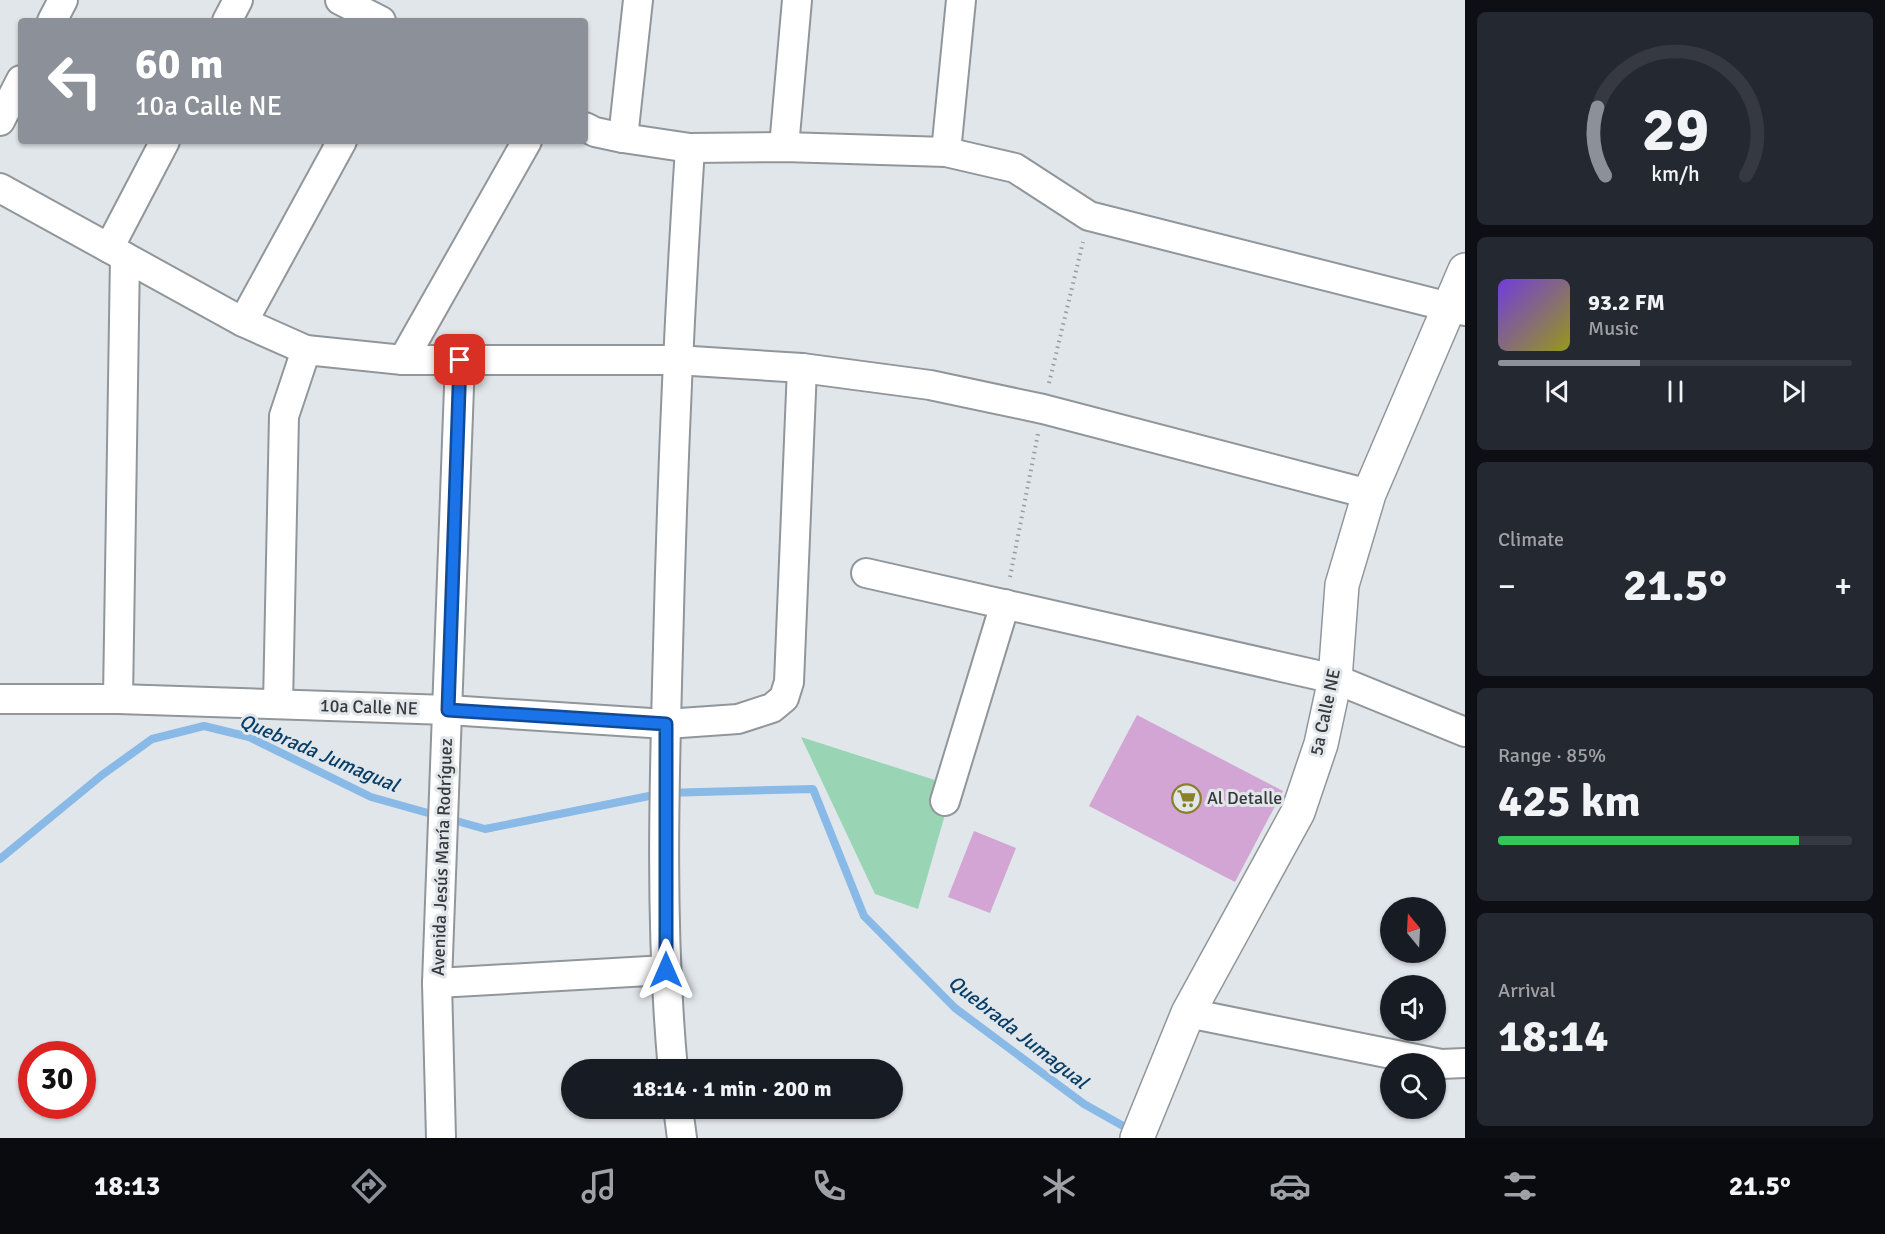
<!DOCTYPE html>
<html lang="en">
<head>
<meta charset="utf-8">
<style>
	:root { --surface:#171b24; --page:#242831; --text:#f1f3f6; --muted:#9ea1a6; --line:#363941; --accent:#8c9099 }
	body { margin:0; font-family:Signika,sans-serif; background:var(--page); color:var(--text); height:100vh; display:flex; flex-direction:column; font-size:22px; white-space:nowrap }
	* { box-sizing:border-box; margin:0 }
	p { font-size:20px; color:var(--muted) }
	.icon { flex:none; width:33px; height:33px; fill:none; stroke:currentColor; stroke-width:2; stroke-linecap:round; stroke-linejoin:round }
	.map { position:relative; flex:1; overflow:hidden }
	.details { display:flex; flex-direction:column; gap:12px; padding:12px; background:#0d0f14; width:420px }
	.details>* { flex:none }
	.top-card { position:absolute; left:18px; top:18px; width:570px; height:126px; border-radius:6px; box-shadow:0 2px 4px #0004; background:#8c9099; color:#fff; overflow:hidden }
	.needle { width:39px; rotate:342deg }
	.buttons { position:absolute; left:1380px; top:897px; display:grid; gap:12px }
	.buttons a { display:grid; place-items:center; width:66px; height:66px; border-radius:50%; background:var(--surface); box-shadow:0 2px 4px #0004; font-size:30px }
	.speed { position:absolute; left:18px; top:1041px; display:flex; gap:12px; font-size:30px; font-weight:700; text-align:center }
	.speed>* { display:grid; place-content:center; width:78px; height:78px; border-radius:50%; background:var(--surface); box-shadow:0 2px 4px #0004; line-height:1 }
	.speed .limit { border:9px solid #d22; background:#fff; color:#111 }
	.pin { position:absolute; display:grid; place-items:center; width:51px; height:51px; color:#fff; margin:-26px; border-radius:12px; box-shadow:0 3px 9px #0006 }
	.me { position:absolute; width:66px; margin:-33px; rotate:0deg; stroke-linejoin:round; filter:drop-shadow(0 0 4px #0008) }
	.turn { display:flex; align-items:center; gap:21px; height:126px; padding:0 18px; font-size:27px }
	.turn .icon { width:78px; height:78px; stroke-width:2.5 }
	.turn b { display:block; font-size:42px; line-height:51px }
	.big { font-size:45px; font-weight:700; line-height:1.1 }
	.details .widget { flex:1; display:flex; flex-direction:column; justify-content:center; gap:9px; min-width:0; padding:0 21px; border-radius:9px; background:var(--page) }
	.details .dial { align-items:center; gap:0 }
	.dial svg { height:156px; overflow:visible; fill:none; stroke:var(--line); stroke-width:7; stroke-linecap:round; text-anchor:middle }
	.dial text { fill:var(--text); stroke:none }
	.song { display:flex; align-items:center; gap:18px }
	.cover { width:72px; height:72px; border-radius:9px; background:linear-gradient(135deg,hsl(260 70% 55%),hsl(60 70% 35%)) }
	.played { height:6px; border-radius:3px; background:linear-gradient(90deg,var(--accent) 40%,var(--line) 40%) }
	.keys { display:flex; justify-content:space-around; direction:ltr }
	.heat { display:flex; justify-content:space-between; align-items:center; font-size:33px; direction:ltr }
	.charge { height:9px; border-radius:4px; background:linear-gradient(90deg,#34c759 85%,var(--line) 0) }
	.trip { position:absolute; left:561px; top:1059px; width:342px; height:60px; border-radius:30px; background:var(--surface); box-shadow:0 2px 4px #0004; font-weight:700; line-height:60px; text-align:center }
	.menu { display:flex; height:96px; justify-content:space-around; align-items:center; background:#090b0e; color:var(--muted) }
	.menu .icon { width:42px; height:42px }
	.menu .active { color:var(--accent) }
	.menu b { font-size:27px; color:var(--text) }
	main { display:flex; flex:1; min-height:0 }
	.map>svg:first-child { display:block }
	.green { fill:#99d5b5 }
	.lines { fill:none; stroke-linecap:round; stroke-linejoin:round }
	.stream { stroke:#89b9e6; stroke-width:8 }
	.building { fill:#d2a5d4 }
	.street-casing { stroke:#91969a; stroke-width:32 }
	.secondary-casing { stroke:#91969a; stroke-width:36 }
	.path { stroke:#999da0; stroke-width:4; stroke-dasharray:1.5 4.5; stroke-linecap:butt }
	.street { stroke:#fff; stroke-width:28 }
	.secondary { stroke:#fff; stroke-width:33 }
	.route-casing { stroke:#114b97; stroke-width:15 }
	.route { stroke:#1a73e8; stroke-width:10 }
	.labels { text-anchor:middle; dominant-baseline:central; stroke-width:6; stroke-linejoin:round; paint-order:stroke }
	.street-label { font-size:18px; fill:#37393b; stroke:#e1e6ea }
	.poi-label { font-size:18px; fill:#37393b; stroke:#e1e6ea; text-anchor:start }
	.water-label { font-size:20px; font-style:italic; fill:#063e68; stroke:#e1e6ea }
</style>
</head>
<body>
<main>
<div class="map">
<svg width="1465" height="1138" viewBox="0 0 1465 1138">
	<rect width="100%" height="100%" fill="#e1e6ea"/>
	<!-- green -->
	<polygon class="green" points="801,737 941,782 931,807 946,811 918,909 875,894"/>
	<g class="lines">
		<!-- stream -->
		<polyline class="stream" points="0,859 102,775 152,739 204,726 249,737 371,797 485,829 664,793 813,789 864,916 955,1008 1084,1104 1132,1131"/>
	</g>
	<!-- building -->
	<g class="building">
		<polygon points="1137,715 1283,791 1235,882 1089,806"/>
		<polygon points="974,831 1016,848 990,913 948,897"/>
	</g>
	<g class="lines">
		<defs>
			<g id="street">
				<polyline points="340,0 381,21"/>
				<polyline points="52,21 63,0"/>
				<polyline points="227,21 238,0"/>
				<polyline points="0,121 21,80"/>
				<polyline points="585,127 595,132 623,138 690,148 784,147 946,152 1015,168 1089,216 1465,311"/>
				<polyline points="623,138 638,0"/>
				<polyline points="784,147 797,0"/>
				<polyline points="946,152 961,0"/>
				<polyline points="0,188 243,322 306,350 403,360 676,360 802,368 930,385 1043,409 1369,494"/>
				<polyline points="109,248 165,141"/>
				<polyline points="243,322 342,141"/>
				<polyline points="403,360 527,141"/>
				<polyline points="866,573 1335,679 1465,732"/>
				<polyline points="0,699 118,699 448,710 666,724 738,719 772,708 784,698 789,682 802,368"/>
				<polyline points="118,699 125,257"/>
				<polyline points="278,704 284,416 306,350"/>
				<polyline points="945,801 1005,604"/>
				<polyline points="437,983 666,970"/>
				<polyline points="1188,1013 1441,1064 1465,1063"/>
				<path d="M673,1070C660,930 664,788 668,648C672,480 679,315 690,148"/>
				<polyline points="678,1108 682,1138"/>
				<polyline points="441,1138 437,983 460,360"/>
			</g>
			<polyline id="secondary" points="1137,1138 1188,1013 1298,812 1321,744 1335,679 1342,585 1369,494 1465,270"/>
		</defs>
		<!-- street casing -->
		<use href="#street" class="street-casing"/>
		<!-- secondary casing -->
		<use href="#secondary" class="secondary-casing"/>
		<!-- path -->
		<g class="path">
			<polyline points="1049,383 1083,242"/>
			<polyline points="1010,577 1038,434"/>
		</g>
		<!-- street -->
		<use href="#street" class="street"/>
		<!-- secondary -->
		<use href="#secondary" class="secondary"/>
	</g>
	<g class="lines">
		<defs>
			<polyline id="route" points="460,360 448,710 666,724 666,970"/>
		</defs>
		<!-- route casing -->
		<use href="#route" class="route-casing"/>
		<!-- route -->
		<use href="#route" class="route"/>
	</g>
	<!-- icons -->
	<defs>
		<symbol id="supermarket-ring" viewBox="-11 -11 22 22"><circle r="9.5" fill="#e1e6ea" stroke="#8a8027" stroke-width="1.5"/><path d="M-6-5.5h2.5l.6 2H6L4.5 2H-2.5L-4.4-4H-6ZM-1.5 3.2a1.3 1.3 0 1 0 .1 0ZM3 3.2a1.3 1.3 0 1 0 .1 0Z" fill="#8a8027"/></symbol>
	</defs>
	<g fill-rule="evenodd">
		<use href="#supermarket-ring" x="1170" y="782" width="33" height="33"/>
	</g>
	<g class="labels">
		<!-- street labels -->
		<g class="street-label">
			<text transform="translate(369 707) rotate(2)">10a Calle NE</text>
			<text transform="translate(1325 712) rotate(-78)">5a Calle NE</text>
			<text transform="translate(442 857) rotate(-88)">Avenida Jesús María Rodríguez</text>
		</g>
		<!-- poi labels -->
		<g class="poi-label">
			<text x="1207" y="798">Al Detalle</text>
		</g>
		<!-- water labels -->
		<g class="water-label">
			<text transform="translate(319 753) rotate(23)">Quebrada Jumagual</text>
			<text transform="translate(1018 1032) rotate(38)">Quebrada Jumagual</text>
		</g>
	</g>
</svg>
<div class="buttons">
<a><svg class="needle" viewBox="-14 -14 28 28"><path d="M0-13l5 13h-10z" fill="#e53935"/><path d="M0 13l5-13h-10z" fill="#9ea1a6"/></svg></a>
<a><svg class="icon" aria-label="sound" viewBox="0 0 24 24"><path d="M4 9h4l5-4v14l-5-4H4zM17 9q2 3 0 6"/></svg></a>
<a><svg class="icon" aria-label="search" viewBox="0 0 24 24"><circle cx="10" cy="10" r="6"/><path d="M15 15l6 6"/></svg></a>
</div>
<div class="speed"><div class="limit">30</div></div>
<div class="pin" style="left:460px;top:360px;background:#d93025"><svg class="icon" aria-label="arrive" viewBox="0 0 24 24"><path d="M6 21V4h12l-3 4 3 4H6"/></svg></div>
<svg class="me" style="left:666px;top:970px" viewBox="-20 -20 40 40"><path d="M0-17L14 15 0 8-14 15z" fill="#1a73e8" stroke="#fff" stroke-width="4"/></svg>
<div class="trip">18:14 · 1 min · 200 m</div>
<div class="top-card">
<div class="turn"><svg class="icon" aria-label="left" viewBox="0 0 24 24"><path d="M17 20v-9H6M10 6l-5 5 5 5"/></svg><div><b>60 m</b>10a Calle NE</div></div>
</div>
</div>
<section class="details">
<div class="widget dial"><svg viewBox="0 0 100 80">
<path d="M14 69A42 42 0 1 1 86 69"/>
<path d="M14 69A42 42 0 0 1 10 34" stroke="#8c9099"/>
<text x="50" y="56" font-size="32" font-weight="700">29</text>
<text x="50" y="72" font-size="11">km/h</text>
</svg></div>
<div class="widget">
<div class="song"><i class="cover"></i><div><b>93.2 FM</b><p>Music</p></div></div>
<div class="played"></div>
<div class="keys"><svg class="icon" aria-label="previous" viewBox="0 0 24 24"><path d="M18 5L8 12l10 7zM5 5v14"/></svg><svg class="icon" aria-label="pause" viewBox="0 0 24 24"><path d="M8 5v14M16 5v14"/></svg><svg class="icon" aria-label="next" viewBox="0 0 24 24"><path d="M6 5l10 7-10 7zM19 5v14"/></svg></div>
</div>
<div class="widget"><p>Climate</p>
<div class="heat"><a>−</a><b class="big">21.5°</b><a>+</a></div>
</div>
<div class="widget"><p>Range · 85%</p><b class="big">425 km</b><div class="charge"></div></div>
<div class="widget"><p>Arrival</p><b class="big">18:14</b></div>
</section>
</main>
<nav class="menu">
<b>18:13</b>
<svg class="icon active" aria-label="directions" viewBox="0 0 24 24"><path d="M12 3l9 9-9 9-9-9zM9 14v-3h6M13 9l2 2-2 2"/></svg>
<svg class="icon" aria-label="music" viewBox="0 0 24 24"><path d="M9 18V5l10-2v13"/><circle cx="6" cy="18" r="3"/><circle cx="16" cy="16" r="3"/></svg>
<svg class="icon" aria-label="phone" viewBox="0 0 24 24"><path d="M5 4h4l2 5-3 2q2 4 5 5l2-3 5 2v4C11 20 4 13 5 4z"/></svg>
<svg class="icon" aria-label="climate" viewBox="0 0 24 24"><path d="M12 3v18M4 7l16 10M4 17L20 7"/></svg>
<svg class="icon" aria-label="car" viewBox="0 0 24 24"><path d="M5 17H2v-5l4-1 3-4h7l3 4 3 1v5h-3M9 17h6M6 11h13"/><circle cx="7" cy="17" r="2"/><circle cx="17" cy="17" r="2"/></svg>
<svg class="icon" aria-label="filters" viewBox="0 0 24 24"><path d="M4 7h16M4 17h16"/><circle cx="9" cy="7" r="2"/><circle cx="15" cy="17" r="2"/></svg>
<b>21.5°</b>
</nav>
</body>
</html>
